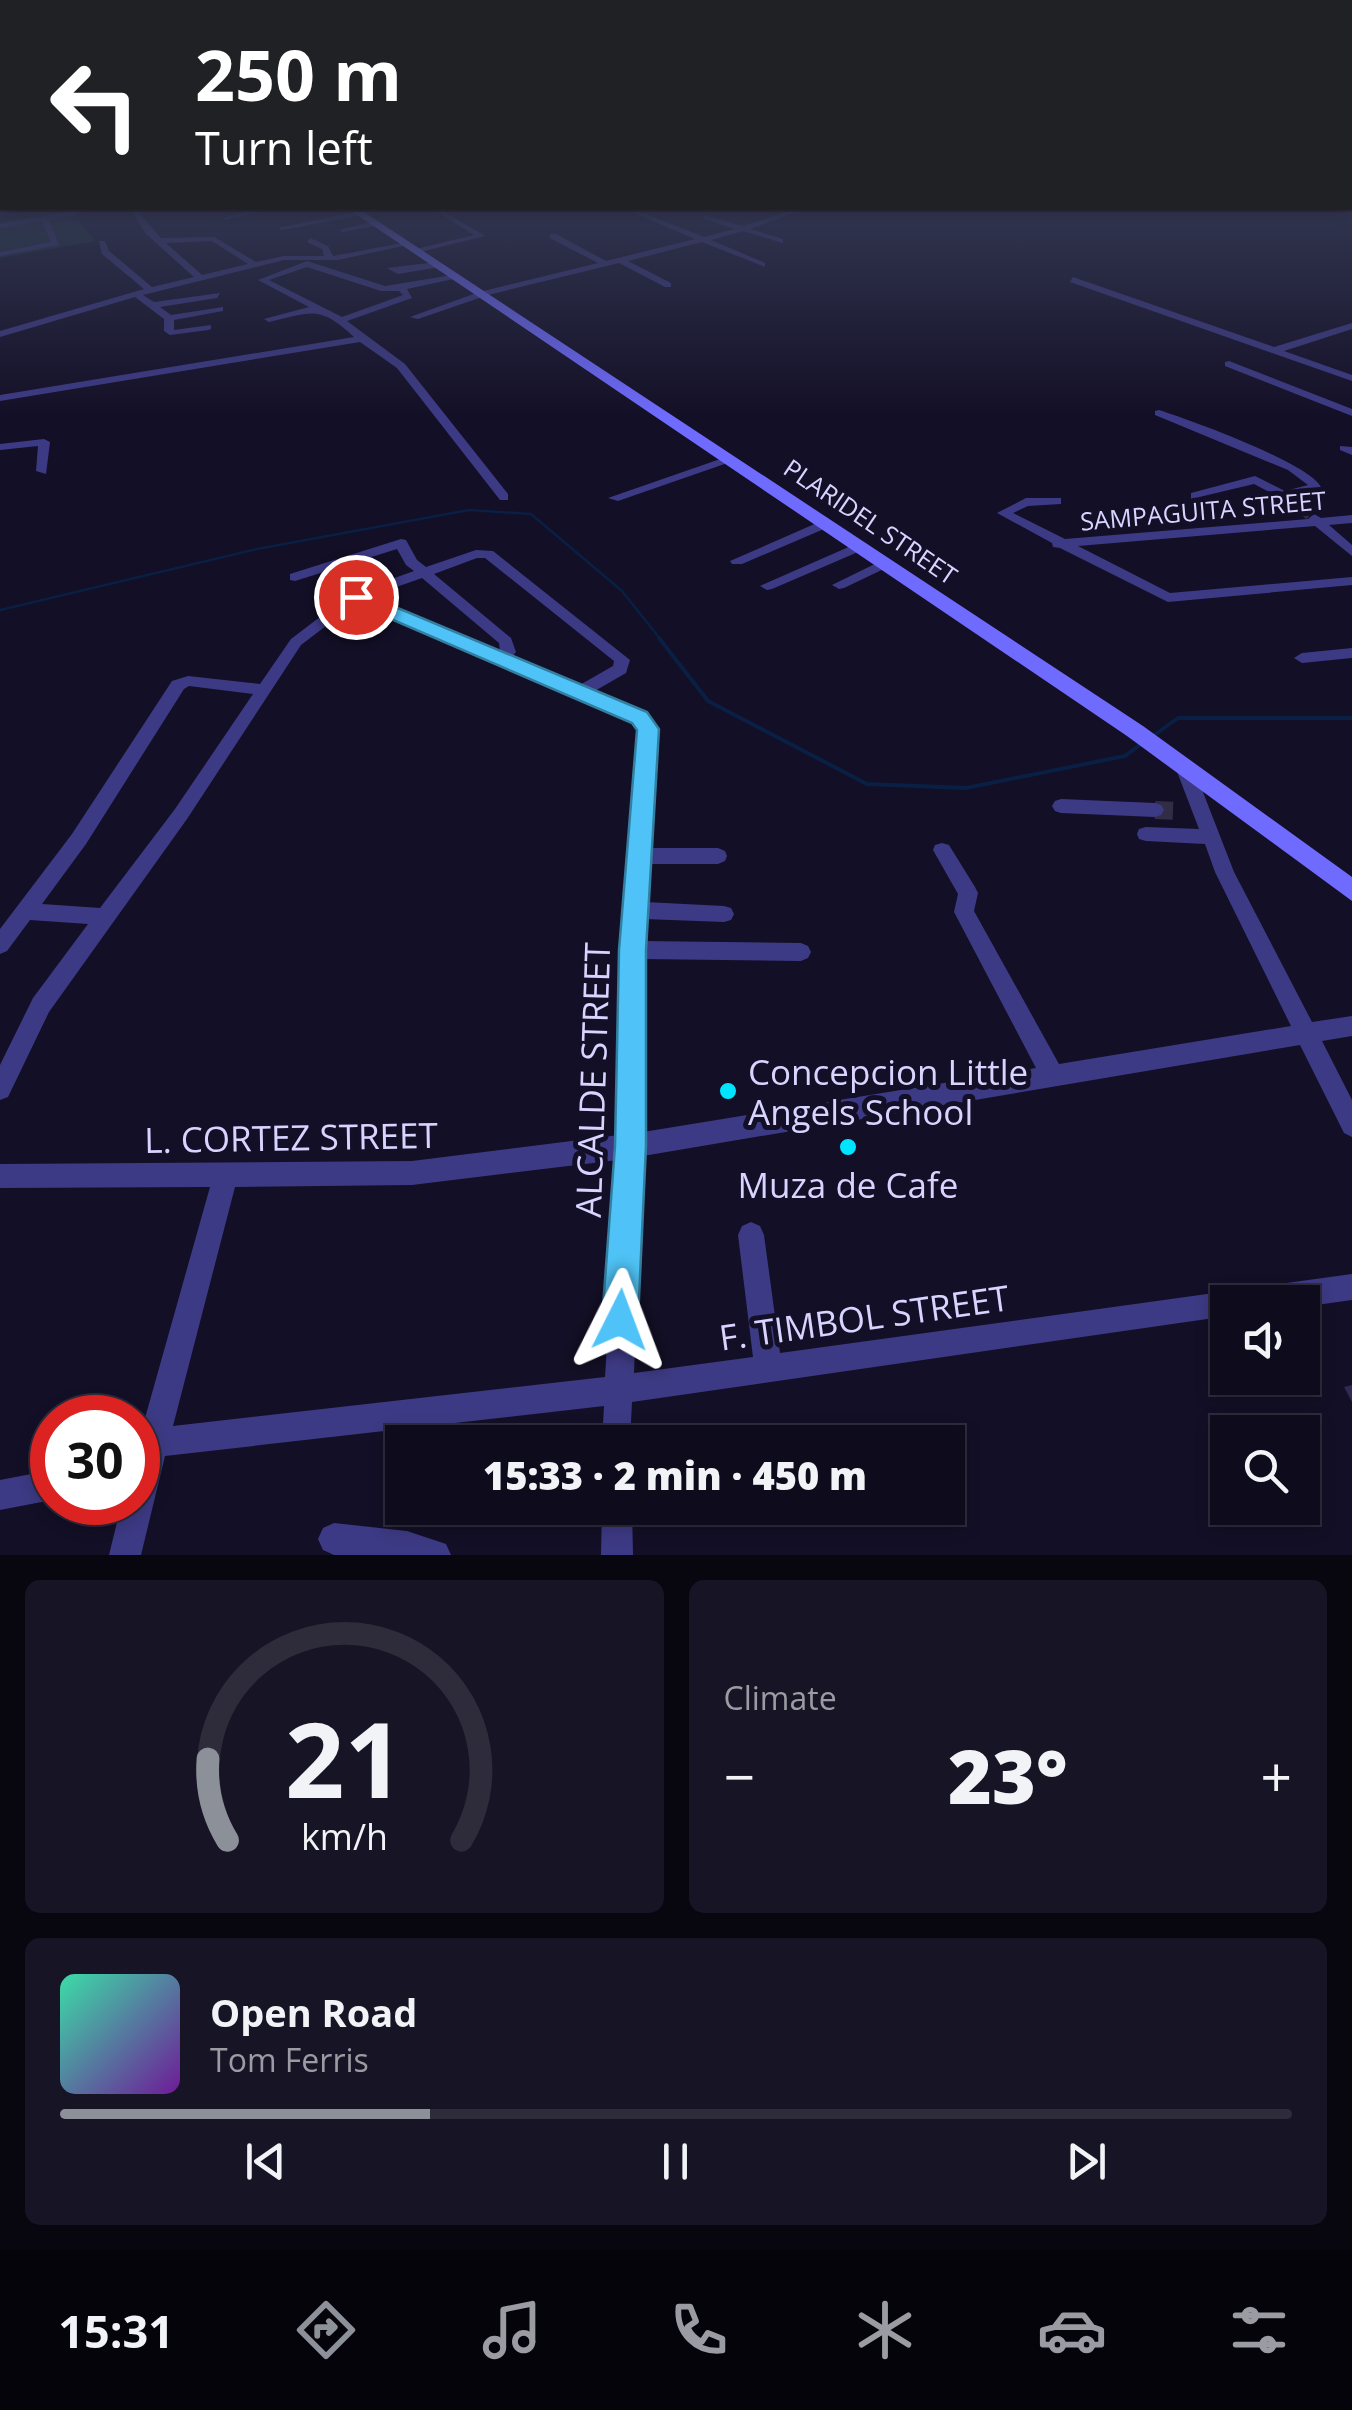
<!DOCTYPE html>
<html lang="en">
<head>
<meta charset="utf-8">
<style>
	:root { --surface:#0e0b1c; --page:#171425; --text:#f1f3f6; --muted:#9b9ba3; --line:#2e2b3b; --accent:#8c9099 }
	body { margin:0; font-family:"Open Sans",sans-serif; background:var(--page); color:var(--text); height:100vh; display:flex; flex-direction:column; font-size:38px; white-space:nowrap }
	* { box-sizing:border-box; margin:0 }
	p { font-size:32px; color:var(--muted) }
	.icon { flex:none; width:55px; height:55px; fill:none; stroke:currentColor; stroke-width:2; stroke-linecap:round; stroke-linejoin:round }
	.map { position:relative; height:1555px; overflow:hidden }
	.panel { display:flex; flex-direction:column; gap:25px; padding:25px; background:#08060f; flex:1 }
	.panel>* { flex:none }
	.guide { position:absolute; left:0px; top:0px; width:1352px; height:210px; box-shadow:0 5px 15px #0003,0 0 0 2px var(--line); background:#202124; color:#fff; overflow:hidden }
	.buttons { position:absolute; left:1210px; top:1285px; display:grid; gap:20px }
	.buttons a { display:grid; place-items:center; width:110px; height:110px; border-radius:0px; background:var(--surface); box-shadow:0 5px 15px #0003,0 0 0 2px var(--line); font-size:50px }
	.speed { position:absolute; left:30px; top:1395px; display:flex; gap:20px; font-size:50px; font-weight:700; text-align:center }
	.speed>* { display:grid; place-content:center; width:130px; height:130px; border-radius:50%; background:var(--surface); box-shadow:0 5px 15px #0003,0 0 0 2px var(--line); line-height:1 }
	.speed .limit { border:15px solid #d22; background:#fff; color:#111 }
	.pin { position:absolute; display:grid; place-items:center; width:85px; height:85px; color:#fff; margin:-42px; border:5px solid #fff; border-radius:50%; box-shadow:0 2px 10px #0007 }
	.me { position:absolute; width:110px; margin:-55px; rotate:3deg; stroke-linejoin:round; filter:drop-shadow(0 0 8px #0008) }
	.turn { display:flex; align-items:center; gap:35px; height:210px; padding:0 30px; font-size:45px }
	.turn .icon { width:130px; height:130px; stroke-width:2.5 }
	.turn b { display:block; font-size:70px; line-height:85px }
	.big { font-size:75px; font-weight:800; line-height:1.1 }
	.panel .card { flex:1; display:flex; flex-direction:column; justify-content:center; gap:15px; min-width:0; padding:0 35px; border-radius:15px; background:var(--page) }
	.panel .dial { align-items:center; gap:0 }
	.dial svg { height:260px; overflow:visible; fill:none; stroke:var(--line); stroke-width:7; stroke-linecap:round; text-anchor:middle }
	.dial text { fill:var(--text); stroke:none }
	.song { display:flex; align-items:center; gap:30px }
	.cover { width:120px; height:120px; border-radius:15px; background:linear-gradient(135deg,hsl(160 70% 55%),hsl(280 70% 35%)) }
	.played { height:10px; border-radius:5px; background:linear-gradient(90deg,var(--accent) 30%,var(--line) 30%) }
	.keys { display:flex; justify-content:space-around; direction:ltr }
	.heat { display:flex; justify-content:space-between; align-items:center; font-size:55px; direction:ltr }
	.panel .tiles { flex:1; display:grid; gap:25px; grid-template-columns:1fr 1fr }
	.card:last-child { grid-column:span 2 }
	.trip { position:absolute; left:385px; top:1425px; width:580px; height:100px; border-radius:0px; background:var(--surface); box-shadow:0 5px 15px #0003,0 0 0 2px var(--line); font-weight:800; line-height:100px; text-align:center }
	.dock { display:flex; height:160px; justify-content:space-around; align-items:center; background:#06040b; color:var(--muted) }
	.dock .icon { width:70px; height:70px }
	.dock .selected { color:var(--accent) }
	.dock b { font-size:45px; color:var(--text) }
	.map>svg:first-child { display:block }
	.green { fill:#12302f }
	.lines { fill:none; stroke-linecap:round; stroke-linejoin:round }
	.stream-far1 { stroke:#0a1f44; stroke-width:2.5 }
	.stream { stroke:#0a1f44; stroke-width:4 }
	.street-tunnel-far1 { stroke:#312d47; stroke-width:14; stroke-dasharray:14 6; stroke-linecap:butt }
	.street-tunnel { stroke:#312d47; stroke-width:18; stroke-dasharray:18 9; stroke-linecap:butt }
	.street { fill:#3d3a85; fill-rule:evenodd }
	.secondary { fill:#6f6bff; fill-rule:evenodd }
	.wall { fill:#312854 }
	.route { fill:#4fc3f7; stroke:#337fa1; stroke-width:2.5 }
	.poi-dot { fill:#00e5ff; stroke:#130f26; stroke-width:4 }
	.labels { text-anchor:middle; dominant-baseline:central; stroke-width:10; stroke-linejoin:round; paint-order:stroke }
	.far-street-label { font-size:25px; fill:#d9d4ff; stroke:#130f26 }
	.near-poi-label { font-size:35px; fill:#d9d4ff; stroke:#130f26; text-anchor:start }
	.near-street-label { font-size:35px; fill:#d9d4ff; stroke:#130f26 }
</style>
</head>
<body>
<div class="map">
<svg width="1352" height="1555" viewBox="0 0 1352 1555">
	<rect width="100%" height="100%" fill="#130f26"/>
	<!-- green -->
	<polygon class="green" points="22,208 70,208 95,241 0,258 0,222 30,216"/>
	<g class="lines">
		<!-- stream-far1 -->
		<polyline class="stream-far1" points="0,610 257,549 469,510 531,514 622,591 661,640"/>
		<!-- stream -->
		<g class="stream">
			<polyline points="659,638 708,701 867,784 966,788 1125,756 1141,744"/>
			<polyline points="1153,736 1178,718 1352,718"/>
		</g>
		<!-- street-tunnel-far1 -->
		<polyline class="street-tunnel-far1" points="1301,505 1311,514"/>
		<!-- street-tunnel -->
		<polyline class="street-tunnel" points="1155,810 1182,811"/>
		<!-- street -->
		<g class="street">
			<polygon points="76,208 84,208 78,215 49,220 59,245 0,256 0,252 51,242 42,221 0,228 0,224 73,211"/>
			<path d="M129,208H135L161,238L214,237L256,262L284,256H324L322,249L307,242L310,238L328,246L333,256L408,242L412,244L338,260H284L143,295L154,302L220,293L217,298L160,307L171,315L223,307V311L174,320V330L211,325V329L208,330L170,335L164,331V319L135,297L0,337V331L144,289L102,254L99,241H105L109,251L152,287L194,277L146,234ZM212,241L248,264L202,275L166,243Z"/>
			<polygon points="261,208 272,208 226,220 222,218"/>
			<polygon points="431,208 438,208 485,236 416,253 416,249 474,235"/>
			<polygon points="486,208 494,208 489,211"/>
			<polygon points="798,208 808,208 750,229 783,239 783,243 743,231 711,240 765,263 765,267 702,242 628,261 671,283 671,287 665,287 619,263 488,295 418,319 410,317 479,292 598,263 550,238 550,234 556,234 606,261 695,239 634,213 634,209 704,237 735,229 704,219 704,215 743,226"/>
			<polygon points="360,211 363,215 282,230 278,228"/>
			<polygon points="376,221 379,225 343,232 339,230"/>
			<path d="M307,261L385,286L458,274V278L407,289L412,298L347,321L405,364L508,494V500H500L397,368L360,342L0,401V395L354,337C319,305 313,312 269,322L264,319L309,307L258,280ZM307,267L381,291H399L403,295L342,317L269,280Z"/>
			<polygon points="437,262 440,267 398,274 387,268"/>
			<polygon points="1073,277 1274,347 1352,323 1352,329 1284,351 1352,375 1352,381 1070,282"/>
			<polygon points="1229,361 1352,409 1352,416 1225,366 1225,362"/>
			<path d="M1159,410C1190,420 1309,463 1321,487L1294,496L1307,505L1301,509L1254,484L1191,499V493L1255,476L1285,491L1308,485L1288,470L1155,415V411Z"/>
			<polygon points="44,439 50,442 46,474 36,471 38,446 0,450 0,444"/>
			<polygon points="1340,446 1352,447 1352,455 1340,450"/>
			<polygon points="726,457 736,460 618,501 608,498"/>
			<polygon points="1026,498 1061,498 1061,504 1028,506 1013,513 1065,539 1308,519 1314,514 1321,518 1352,515 1352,523 1329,525 1352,545 1352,556 1315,526 1078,546 1170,593 1352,577 1352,585 1168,602 1060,548 1053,547 1052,543 997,513"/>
			<polygon points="826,519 832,523 831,526 742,564 732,564 730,561"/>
			<path d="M401,539L406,540L417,560L426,567L476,550L493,551L630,660L626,673L593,692L645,714L656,729L649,848H718L725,851L727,856L725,861L718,864H648L645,902L724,906L731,908L734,914L731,920L724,922L644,919L643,941L801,943L808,946L811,952L808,958L801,961L642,959L643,1132L1036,1068L954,912L958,894L933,850L935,845L942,843L949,845L975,887L978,893L974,911L1059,1064L1291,1026L1215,872L1205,844L1146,841L1139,839L1137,834L1139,829L1146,827L1199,829L1176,769L1185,763L1194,769L1234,872L1312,1022L1352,1016V1036L1322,1041L1352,1100V1137L1344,1133L1300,1045L643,1156L634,1373L753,1357L738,1235L742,1226L751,1222L760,1226L764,1235L780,1353L1352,1274V1300L1302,1307V1302H1228V1316L632,1402L630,1442H602L604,1406L165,1456L141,1555H109L122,1502H138V1443L210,1187L0,1188V1164L412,1161L619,1135L622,950L640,730L633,722L356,603L301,645L187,819L49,1012L8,1097L0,1100V1065L33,998L88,924L30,920L7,951L0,954V929L72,834L172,681L188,676L260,684L291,639L350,594L414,571L406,565L397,549L295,581L290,580V574ZM477,558H485L614,661L613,666L578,686L511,658L516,652L511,638L434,574ZM422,578L499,643L500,651L368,597ZM189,686L253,694L175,809L100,908L42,904L86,844L184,689ZM618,1160L605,1377L173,1426L235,1187L412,1185Z"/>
			<polygon points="860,542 865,543 865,549 772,589 767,590 760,586"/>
			<polygon points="885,559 890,560 890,566 844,588 839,589 832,585"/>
			<polygon points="1352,648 1352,658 1302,663 1294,658 1302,653"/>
			<polygon points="1061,799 1155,803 1161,805 1164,810 1161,815 1155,817 1061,813 1055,811 1052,806 1055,801"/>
			<polygon points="52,1470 52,1500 0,1510 0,1480"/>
			<polygon points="602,1508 632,1508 633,1555 601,1555"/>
			<polygon points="334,1523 407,1531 446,1544 451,1555 334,1555 323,1550 318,1539 323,1528"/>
		</g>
		<!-- secondary -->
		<polygon class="secondary" points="347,208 358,208 1143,726 1352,877 1352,901 1127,736"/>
	</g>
	<!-- wall -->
	<polygon class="wall" points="1352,1385 1352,1402 1344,1387"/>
	<!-- sky -->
	<linearGradient id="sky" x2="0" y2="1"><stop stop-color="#0a0815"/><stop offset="0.48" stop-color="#333752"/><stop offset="1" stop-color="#333752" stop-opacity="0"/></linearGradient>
	<rect width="1352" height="417" fill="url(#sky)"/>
	<!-- route -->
	<polygon class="route" points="349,593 362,593 647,712 659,729 646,950 646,1146 638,1320 632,1332 620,1338 608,1332 602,1320 615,1146 619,950 637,730 632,723 349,601"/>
	<!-- markers -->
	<g class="poi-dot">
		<circle cx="728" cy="1091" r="10"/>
		<circle cx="848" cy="1147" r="10"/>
	</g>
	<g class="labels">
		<!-- far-street labels -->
		<g class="far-street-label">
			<text transform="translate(1203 510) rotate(-5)">SAMPAGUITA STREET</text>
			<text transform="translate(871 521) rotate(34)">PLARIDEL STREET</text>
		</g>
		<!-- near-poi labels -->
		<g class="near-poi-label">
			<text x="748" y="1071">Concepcion Little<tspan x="748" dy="40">Angels School</tspan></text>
			<text x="848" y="1184" text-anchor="middle">Muza de Cafe</text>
		</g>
		<!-- near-street labels -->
		<g class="near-street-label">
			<text transform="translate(592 1080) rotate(-88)">ALCALDE STREET</text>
			<text transform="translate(291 1137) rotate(-1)">L. CORTEZ STREET</text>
			<text transform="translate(864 1317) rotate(-8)">F. TIMBOL STREET</text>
		</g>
	</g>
</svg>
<div class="buttons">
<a><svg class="icon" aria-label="sound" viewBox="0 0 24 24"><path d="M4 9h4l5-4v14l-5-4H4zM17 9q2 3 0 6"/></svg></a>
<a><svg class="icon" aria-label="search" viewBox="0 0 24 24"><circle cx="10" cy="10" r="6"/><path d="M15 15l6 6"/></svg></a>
</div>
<div class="speed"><div class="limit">30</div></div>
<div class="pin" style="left:356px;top:597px;background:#d93025"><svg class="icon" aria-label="arrive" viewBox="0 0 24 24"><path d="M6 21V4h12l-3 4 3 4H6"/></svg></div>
<svg class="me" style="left:620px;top:1320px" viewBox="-20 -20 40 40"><path d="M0-17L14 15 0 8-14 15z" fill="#4fc3f7" stroke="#fff" stroke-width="4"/></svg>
<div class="trip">15:33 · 2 min · 450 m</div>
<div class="guide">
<div class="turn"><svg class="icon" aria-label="left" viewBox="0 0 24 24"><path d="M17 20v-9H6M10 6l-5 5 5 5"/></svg><div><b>250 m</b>Turn left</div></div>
</div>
</div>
<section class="panel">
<div class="tiles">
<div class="card dial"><svg viewBox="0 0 100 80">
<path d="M14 69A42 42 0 1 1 86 69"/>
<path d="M14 69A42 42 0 0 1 8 44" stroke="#8c9099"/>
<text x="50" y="56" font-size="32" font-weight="700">21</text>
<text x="50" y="72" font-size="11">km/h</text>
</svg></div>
<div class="card"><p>Climate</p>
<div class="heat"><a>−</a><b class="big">23°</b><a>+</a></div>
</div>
<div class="card">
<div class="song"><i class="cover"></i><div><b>Open Road</b><p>Tom Ferris</p></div></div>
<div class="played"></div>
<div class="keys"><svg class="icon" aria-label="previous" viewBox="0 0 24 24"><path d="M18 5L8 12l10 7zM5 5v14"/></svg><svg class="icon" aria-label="pause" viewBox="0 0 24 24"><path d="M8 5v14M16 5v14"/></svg><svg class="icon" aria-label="next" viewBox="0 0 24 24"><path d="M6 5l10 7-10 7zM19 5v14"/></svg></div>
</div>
</div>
</section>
<nav class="dock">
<b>15:31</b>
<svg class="icon selected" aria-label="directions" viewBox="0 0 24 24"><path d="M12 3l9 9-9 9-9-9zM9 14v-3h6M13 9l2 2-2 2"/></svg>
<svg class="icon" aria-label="music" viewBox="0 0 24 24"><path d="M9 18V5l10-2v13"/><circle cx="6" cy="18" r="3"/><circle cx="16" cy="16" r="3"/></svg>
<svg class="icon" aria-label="phone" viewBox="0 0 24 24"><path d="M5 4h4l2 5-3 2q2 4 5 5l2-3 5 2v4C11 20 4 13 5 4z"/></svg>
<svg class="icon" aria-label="climate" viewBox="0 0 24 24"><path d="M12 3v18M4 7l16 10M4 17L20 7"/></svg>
<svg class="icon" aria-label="car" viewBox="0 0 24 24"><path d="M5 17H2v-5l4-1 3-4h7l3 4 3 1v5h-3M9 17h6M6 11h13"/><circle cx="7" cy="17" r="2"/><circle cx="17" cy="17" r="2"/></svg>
<svg class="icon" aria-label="filters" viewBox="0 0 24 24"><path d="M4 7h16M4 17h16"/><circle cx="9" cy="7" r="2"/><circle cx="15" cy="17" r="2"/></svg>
</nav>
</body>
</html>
